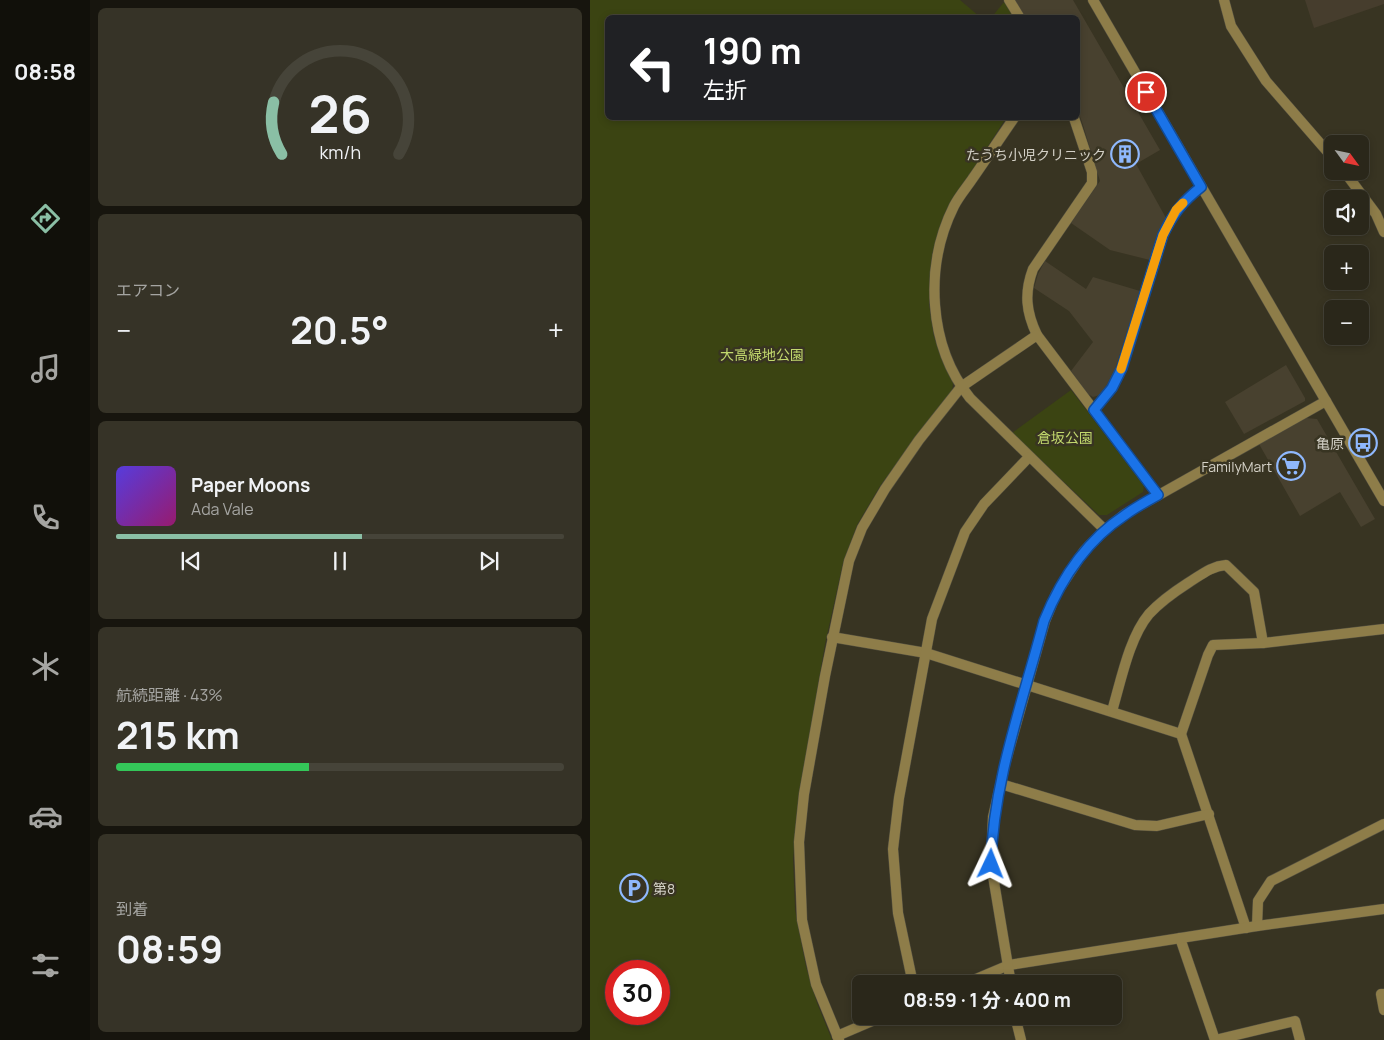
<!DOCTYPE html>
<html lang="ja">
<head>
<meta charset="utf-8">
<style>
	:root { --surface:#2a271a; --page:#363327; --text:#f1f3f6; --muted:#a5a5a2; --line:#464439; --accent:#8abfa5 }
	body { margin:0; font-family:Manrope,"Noto Sans JP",sans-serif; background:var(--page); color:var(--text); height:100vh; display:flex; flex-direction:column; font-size:19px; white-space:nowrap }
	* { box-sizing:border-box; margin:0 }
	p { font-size:16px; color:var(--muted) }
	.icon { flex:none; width:28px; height:28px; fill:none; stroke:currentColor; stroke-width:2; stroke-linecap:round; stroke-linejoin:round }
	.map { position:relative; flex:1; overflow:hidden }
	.details { display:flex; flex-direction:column; gap:8px; padding:8px; background:#17150e; width:500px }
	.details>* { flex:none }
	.hud { position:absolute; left:15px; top:15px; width:475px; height:105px; border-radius:8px; box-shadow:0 2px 8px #0003,0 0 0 1px var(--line); background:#202124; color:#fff; overflow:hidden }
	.needle { width:32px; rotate:123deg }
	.tools { position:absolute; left:734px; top:135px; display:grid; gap:10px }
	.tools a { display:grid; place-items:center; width:45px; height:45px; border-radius:8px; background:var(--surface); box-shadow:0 2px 8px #0003,0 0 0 1px var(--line); font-size:25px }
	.speed { position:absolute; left:15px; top:960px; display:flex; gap:10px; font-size:25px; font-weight:700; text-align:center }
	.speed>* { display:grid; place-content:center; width:65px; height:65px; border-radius:50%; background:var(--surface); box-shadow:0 2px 8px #0003,0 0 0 1px var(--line); line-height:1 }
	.speed .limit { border:8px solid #d22; background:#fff; color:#111 }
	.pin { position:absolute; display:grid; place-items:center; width:42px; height:42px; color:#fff; margin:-21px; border:2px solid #fff; border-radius:50%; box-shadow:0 1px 5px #0007 }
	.me { position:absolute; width:55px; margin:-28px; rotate:2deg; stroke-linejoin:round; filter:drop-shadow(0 0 4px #0008) }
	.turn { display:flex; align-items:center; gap:18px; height:105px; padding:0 15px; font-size:22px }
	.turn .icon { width:65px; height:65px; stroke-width:2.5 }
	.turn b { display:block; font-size:35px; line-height:42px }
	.big { font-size:38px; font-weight:700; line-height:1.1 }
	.details .widget { flex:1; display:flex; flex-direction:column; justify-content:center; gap:8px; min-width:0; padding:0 18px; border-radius:8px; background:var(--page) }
	.details .dial { align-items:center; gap:0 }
	.dial svg { height:130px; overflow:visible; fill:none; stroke:var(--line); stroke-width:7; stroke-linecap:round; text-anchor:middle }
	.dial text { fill:var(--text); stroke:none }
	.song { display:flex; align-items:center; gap:15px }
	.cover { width:60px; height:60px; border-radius:8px; background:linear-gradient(135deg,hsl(250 70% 55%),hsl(320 70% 35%)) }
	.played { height:5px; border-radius:2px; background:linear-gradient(90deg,var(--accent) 55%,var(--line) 55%) }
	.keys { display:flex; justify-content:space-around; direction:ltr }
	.heat { display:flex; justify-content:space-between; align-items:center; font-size:28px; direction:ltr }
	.charge { height:8px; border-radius:4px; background:linear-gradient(90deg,#34c759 43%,var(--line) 0) }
	.trip { position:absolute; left:262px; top:975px; width:270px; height:50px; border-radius:8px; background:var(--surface); box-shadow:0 2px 8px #0003,0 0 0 1px var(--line); font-weight:700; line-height:50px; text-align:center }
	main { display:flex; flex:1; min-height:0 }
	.menu { display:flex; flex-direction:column; width:90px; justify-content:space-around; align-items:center; background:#11100a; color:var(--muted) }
	.menu .icon { width:35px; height:35px }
	.menu .current { color:var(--accent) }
	.menu b { font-size:22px; color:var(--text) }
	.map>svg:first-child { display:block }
	.commercial { fill:#48412f }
	.education { fill:#463d2d }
	.green { fill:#3b4412; fill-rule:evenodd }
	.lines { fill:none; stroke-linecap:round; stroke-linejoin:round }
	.minor-casing { stroke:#545040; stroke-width:11 }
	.tertiary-casing { stroke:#545040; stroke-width:11 }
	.minor { stroke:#8e7d49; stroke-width:10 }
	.tertiary { stroke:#8e7d49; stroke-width:10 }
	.route-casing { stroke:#114b97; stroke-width:12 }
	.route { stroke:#1a73e8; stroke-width:9 }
	.slow { stroke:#f59e0b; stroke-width:9 }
	.labels { text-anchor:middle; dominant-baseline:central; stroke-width:5; stroke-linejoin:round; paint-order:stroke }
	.poi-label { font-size:14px; fill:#d4d1c7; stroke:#383422; text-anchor:end }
	.park-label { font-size:14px; fill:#c2d86d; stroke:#383422 }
</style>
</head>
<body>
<main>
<nav class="menu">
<b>08:58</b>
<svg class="icon current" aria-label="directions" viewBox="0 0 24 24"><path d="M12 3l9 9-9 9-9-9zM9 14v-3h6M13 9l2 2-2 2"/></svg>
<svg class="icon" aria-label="music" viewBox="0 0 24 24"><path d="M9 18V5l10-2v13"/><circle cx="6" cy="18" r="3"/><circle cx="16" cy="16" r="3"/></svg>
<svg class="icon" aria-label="phone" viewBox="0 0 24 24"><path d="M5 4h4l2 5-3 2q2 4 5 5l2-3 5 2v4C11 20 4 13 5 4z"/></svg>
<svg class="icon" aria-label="climate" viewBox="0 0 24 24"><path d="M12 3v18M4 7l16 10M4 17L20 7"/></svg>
<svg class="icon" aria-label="car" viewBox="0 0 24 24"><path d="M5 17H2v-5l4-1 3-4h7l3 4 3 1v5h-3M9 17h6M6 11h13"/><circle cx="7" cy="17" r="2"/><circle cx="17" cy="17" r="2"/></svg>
<svg class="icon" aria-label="filters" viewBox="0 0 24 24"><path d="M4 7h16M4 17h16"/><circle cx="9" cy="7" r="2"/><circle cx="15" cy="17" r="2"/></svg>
</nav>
<section class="details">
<div class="widget dial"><svg viewBox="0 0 100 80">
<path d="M14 69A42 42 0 1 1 86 69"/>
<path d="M14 69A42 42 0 0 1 9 37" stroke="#8abfa5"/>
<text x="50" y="56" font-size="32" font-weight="700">26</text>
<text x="50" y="72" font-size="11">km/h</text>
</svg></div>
<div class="widget"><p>エアコン</p>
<div class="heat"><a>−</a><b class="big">20.5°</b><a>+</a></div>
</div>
<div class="widget">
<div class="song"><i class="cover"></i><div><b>Paper Moons</b><p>Ada Vale</p></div></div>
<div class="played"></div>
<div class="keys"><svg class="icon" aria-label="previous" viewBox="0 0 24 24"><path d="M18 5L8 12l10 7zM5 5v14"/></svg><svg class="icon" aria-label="pause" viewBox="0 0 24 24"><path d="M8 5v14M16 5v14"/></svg><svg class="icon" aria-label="next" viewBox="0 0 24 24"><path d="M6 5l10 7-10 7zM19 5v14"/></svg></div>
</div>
<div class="widget"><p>航続距離 · 43%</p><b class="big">215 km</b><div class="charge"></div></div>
<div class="widget"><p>到着</p><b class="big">08:59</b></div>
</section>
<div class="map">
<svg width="794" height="1040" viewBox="0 0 794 1040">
	<rect width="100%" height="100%" fill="#383422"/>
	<!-- commercial -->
	<g class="commercial">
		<polygon points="422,0 483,0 570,150 546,164 576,218 571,227 560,260 520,250 481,223 510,181 493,125 488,111 488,18 435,17"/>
		<polygon points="455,261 496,289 503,277 550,291 523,376 510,395 503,397 498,394 481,371 503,342 479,311 444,288 448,274"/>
		<polygon points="696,365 715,398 715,401 654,434 635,402"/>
		<polygon points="716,418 727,419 785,519 771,527 750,492 710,516 669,444"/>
	</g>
	<!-- education -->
	<polygon class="education" points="715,0 794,0 794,4 724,28"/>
	<!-- green -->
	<g class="green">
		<path d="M0,0H370L390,17L18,18V118H416L355,213L342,255L339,304L344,337L363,383L362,392L329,433L290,486L267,525L253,563L235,644L208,804L203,859L205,910L216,967L227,1003L242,1040H0ZM26,971H69V1014H26Z"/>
		<polygon points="414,2 426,17 401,18"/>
		<polygon points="481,390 554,485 553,492 517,515 509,515 422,433"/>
	</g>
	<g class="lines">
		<defs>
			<g id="minor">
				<polyline points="419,0 430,18"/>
				<polyline points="634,0 641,26 676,81 742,157"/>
				<path d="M424,118C410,138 397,158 383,178C377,187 369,196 364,206C334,266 338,346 380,398L515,530"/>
				<polyline points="754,171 786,214 794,232"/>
				<path d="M447,335C436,312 434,293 443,269L502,183V172L484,118"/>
				<path d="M504,410L522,388L532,368L573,235C583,213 592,202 611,187"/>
				<polyline points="242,637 336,653 591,734 656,928"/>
				<path d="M522,711C531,681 539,638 559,614C571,601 584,592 598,583C611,575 621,566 636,565L664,592L673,643"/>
				<polyline points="591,734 618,655 623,645 673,643 794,629"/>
				<polyline points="411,784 545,825 567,826 619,814"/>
				<polyline points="667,926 668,901 681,881 794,824"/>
				<polyline points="590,938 625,1040"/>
				<polyline points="323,984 308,913 303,849 309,798 342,619 375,532 394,504 439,457"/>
				<polyline points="374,984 419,965 667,926 794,909"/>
				<polyline points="421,984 401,864 403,817 415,764 455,621 466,594 494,551 515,530 535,514 736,401"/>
				<polyline points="794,994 791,994 794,1010"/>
				<polyline points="425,1016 431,1040"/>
				<polyline points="247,1036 294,1016"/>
				<polyline points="249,1040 226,984 212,920 209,842 214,794 235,676 259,561 272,528 295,489 329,440 371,387 447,335 568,495"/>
				<polyline points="625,1040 705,1021 710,1040"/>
			</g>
			<polyline id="tertiary" points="503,0 794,501"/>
		</defs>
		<!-- minor casing -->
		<use href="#minor" class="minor-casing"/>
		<!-- tertiary casing -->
		<use href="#tertiary" class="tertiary-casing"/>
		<!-- minor -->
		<use href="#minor" class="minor"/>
		<!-- tertiary -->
		<use href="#tertiary" class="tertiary"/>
	</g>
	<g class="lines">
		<defs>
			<path id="route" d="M401,864C403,781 433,701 454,621C471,579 497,540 535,515C546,507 557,501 568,495L504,410L522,388L532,368L573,235C583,214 592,202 611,187L556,92"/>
		</defs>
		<!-- route casing -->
		<use href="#route" class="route-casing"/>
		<!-- route -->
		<use href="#route" class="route"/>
		<!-- slow -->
		<polyline class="slow" points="531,369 573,235 586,210 593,203"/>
	</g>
	<!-- icons -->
	<defs>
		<symbol id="building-ring" viewBox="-11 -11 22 22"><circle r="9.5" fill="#383422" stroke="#8fb8fd" stroke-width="1.5"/><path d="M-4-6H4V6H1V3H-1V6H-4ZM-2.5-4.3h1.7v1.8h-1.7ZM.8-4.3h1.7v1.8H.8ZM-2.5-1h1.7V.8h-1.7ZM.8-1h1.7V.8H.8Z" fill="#8fb8fd"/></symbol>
		<symbol id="bus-ring" viewBox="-11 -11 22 22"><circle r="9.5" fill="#383422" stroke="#8fb8fd" stroke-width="1.5"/><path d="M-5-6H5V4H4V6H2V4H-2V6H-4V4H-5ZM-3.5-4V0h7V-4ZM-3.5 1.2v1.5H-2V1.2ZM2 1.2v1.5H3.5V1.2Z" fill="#8fb8fd"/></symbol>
		<symbol id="supermarket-ring" viewBox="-11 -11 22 22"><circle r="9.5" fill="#383422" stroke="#8fb8fd" stroke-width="1.5"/><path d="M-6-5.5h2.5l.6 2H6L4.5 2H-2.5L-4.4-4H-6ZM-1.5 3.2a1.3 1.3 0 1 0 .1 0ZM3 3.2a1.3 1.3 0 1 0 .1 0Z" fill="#8fb8fd"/></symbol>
		<symbol id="parking-ring" viewBox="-11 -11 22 22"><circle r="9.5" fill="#383422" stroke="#8fb8fd" stroke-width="1.5"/><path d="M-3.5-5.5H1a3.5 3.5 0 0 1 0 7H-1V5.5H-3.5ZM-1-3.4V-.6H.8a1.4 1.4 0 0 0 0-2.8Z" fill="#8fb8fd"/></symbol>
	</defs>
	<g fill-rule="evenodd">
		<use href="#building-ring" x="519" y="138" width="32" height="32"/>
		<use href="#bus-ring" x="757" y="427" width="32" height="32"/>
		<use href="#supermarket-ring" x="685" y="450" width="32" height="32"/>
		<use href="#parking-ring" x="28" y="872" width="32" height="32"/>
	</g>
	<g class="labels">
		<!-- poi labels -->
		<g class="poi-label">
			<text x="516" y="154">たうち小児クリニック</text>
			<text x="754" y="443">亀原</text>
			<text x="682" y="466">FamilyMart</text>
			<text x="63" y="888" text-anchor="start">第8</text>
		</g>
		<!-- park labels -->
		<g class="park-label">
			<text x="172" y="354">大高緑地公園</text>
			<text x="475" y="437">倉坂公園</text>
		</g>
	</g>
</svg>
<div class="tools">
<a><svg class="needle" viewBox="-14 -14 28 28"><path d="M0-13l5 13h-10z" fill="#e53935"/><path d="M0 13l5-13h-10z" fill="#a5a5a2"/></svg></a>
<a><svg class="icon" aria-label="sound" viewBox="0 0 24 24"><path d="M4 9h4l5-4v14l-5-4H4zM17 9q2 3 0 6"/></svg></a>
<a>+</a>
<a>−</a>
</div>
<div class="speed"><div class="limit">30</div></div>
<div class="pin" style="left:556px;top:92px;background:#d93025"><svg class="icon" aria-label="arrive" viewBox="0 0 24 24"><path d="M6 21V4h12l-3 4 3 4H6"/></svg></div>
<svg class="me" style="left:401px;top:864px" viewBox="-20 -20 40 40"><path d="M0-17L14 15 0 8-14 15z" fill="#1a73e8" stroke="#fff" stroke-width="4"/></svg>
<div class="trip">08:59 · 1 分 · 400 m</div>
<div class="hud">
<div class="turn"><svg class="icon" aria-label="left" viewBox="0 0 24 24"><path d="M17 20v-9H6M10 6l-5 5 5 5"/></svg><div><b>190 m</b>左折</div></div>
</div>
</div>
</main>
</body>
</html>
